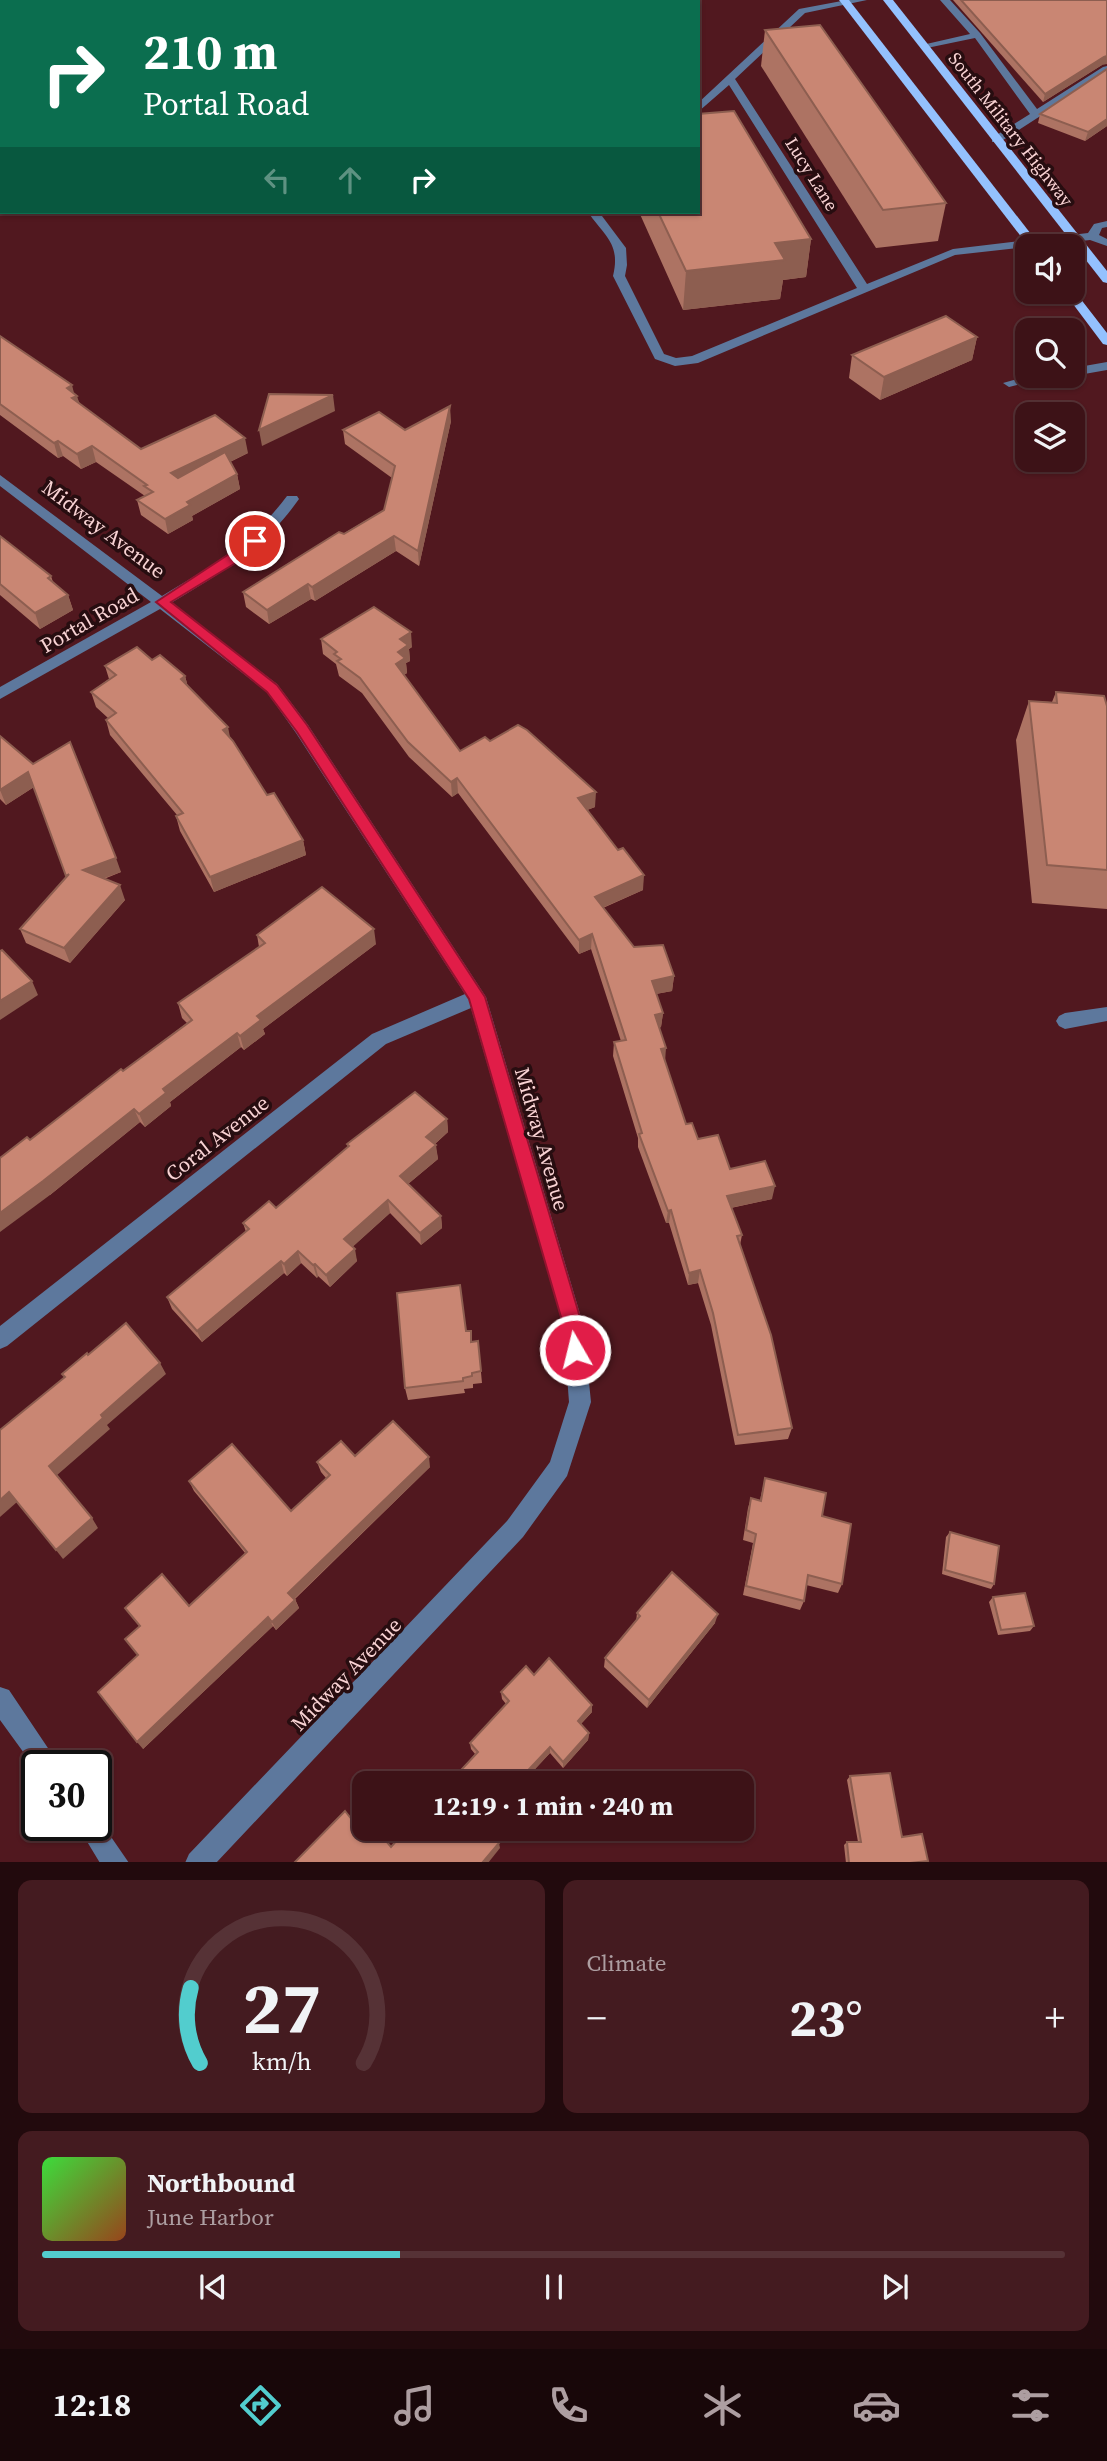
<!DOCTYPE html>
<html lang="en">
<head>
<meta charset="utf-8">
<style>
	:root { --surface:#3d1217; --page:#441b20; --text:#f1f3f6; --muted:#ad9ea1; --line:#563236; --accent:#52cdce }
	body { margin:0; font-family:"Source Serif 4",serif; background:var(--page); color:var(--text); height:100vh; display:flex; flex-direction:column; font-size:26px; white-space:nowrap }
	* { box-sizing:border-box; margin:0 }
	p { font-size:23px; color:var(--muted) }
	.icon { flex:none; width:38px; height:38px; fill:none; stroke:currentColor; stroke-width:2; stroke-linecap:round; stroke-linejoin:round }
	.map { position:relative; height:1862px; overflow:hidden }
	.drawer { display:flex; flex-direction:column; gap:18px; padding:18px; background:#220a0d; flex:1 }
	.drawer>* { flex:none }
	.top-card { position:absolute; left:0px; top:0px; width:700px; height:214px; box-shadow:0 2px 5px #0004,0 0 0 2px var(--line); background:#0b6e4f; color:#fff; overflow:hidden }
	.buttons { position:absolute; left:1015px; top:234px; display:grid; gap:14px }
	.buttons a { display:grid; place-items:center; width:70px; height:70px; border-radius:14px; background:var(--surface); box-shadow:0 2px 5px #0004,0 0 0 2px var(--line); font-size:35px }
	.speed { position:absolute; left:21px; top:1750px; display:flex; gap:14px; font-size:35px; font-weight:700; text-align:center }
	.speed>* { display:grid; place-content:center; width:91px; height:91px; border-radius:50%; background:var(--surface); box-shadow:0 2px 5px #0004,0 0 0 2px var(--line); line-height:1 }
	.speed .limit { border:4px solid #111; border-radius:10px; background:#fff; color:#111 }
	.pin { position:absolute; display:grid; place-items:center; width:60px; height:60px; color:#fff; margin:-30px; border:4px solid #fff; border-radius:50%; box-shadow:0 2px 7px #0007 }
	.me { position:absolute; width:77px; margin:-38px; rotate:352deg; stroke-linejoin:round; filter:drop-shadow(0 0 5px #0008) }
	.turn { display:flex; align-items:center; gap:24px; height:147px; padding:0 28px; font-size:32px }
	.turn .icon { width:91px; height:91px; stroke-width:2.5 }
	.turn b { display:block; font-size:49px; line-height:60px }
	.lanes { display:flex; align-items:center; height:66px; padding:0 28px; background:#0003; justify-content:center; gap:35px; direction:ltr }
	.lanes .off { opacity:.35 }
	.big { font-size:52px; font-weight:700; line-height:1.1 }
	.drawer .widget { flex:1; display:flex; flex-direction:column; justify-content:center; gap:10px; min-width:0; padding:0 24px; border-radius:14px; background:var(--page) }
	.drawer .dial { align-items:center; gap:0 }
	.dial svg { height:182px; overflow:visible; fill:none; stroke:var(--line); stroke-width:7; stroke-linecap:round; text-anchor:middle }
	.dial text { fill:var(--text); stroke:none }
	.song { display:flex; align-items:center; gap:21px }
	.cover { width:84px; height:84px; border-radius:10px; background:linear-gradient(135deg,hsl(120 70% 55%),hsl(20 70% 35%)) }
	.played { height:7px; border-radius:4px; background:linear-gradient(90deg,var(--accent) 35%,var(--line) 35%) }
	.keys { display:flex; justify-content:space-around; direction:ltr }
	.heat { display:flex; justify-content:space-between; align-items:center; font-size:38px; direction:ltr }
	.drawer .tiles { flex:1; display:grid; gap:18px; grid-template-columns:1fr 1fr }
	.widget:last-child { grid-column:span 2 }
	.trip { position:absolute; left:352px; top:1771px; width:402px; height:70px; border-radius:14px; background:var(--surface); box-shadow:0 2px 5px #0004,0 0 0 2px var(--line); font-weight:700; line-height:70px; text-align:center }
	.dock { display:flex; height:112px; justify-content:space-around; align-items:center; background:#180709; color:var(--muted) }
	.dock .icon { width:49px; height:49px }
	.dock .on { color:var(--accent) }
	.dock b { font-size:32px; color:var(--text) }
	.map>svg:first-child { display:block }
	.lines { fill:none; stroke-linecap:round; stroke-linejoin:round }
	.minor { fill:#5d789d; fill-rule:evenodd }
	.major { fill:#94c1fe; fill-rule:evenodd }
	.wall { fill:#ad7363 }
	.shaded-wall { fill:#8d5e50 }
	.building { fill:#c98673; stroke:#8d5e50; stroke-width:2 }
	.route { fill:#e11d48; stroke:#92132f; stroke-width:2 }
	.labels { text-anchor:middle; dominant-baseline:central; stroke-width:7; stroke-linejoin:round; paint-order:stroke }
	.far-street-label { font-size:18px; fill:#f9d3d4; stroke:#270d10 }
	.street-label { font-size:21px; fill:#f9d3d4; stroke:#270d10 }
</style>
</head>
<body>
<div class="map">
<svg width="1107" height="1863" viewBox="0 0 1107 1863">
	<rect width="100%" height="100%" fill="#51181f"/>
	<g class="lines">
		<!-- minor -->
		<g class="minor">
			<polygon points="185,0 195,0 196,2 186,2"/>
			<path d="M847,0H867L805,13L735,79L867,284L953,249L1088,233L1094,224L1107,221V227L1102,228L1099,235L1107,239V246L1090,240L955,255L698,363L675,366L655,359L613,276C621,243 604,236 588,212H599L626,248L627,265L625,276L664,354L676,358L692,356L857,288L729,85L698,112V103L799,9Z"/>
			<polygon points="940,0 950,0 980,33 1037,109 1103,67 1107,66 1107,73 1000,142 992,142 992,138 1030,114 975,38 922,49 922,45 970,34"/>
			<polygon points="0,35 2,36 2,42 0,41"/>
			<polygon points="1107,362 1107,370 1073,376 1073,368"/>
			<polygon points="1027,376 1053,376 1009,387 1003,383"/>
			<path d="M0,475L162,596C213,565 250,545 287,496H297L299,499C264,549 222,572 171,603L277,684L308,725L486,997L583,1324L591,1402L567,1476L523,1537L216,1863H185L189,1854L507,1521L550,1462L569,1402L563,1324L471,1008L386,1044L7,1346L0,1349V1326L372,1034L465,994L296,733L267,692L160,609L0,699V687L151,602L0,486Z"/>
			<polygon points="1107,1007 1107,1021 1065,1029 1059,1026 1056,1021 1059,1016 1065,1013"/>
			<polygon points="0,1687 9,1690 60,1766 37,1766 37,1771 0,1720"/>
			<polygon points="96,1815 129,1863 100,1863 77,1825 96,1825"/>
		</g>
		<!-- major -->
		<g class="major">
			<polygon points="839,0 849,0 1041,247 1029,247"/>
			<polygon points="883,0 893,0 1107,271 1107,283 1103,282"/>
			<polygon points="1073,289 1107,333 1107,345 1103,344 1064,292 1073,292"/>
		</g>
	</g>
	<!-- wall -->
	<g class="wall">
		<polygon points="953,0 1107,0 1102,65 1043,102"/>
		<polygon points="765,30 946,203 938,241 876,248 761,66"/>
		<polygon points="1107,69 1107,126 1085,141 1038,123 1040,114"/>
		<polygon points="639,212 698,212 811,239 806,277 783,280 780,299 683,310"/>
		<polygon points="0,336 74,393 80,404 141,449 248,453 230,462 237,474 240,489 192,516 193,520 168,534 141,515 137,500 145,496 96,462 81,469 63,456 58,458 0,415"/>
		<polygon points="977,337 972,360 880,400 849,378 852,355"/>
		<polygon points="451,421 419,566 396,551 315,601 311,599 269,624 246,607 243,592 384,510 392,478 345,444 343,430 405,430"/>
		<polygon points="0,536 51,576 53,582 68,595 73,610 40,629 0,595"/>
		<polygon points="321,639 412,647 409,649 410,661 406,663 407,673 404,675 460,751 490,741 595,807 587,810 643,890 603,908 634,947 674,976 672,991 656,994 663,1013 661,1027 659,1028 665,1061 686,1124 698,1139 730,1169 772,1199 731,1208 742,1235 740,1245 792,1428 788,1439 735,1445 711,1325 698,1283 688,1285 669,1223 666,1223 638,1147 638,1138 613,1056 614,1042 621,1041 591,949 579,954 458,793 452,797 409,757 362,693 339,676 336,664 323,654"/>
		<polygon points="152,660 185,676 188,687 231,738 267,795 303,840 306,855 214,892 180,831 176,816 177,815 110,735 106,720 108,718 96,707 91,692 109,679 105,666"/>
		<polygon points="1056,692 1107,706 1107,909 1032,903 1016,740 1029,701 1052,702"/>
		<polygon points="0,736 121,872 104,879 125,900 70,963 26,943 20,929 67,877 34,787 6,805 0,799"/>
		<polygon points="257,935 376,944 263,1029 265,1034 244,1050 241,1047 170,1102 171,1106 145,1127 140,1122 50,1195 30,1140 187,1023 182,1018 178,1003 259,947"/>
		<polygon points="447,1119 448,1132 435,1144 438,1159 408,1184 441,1216 442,1228 421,1245 390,1213 352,1247 357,1261 330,1287 318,1276 317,1278 301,1263 287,1276 284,1273 202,1342 172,1309 167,1297 246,1232 243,1223 276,1208 348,1147 347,1144"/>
		<polygon points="466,1331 472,1342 478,1341 482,1383 473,1384 473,1388 464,1389 465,1393 408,1400 405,1388"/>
		<polygon points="355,1456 430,1467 295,1599 299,1608 276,1630 273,1626 143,1749 138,1655 245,1553 194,1491 189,1481 291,1511 326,1478 321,1472 317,1462"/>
		<polygon points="765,1478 822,1516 842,1584 838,1593 806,1585 804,1601 800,1610 743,1595 753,1543 743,1540 748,1508 751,1498 760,1500"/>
		<polygon points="950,1532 994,1584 991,1589 942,1574 946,1537"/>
		<polygon points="993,1597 1034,1626 1030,1631 998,1635 989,1602"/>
		<polygon points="637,1613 715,1623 647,1708 604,1667 605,1658 636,1622"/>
		<polygon points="534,1675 592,1712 581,1724 589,1733 588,1740 563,1768 550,1753 522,1783 449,1783 475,1754 471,1749 470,1743 506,1704 502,1699 501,1692"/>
		<polygon points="850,1776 902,1837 928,1861 926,1863 846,1863 844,1845 847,1842 858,1842 847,1780"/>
		<polygon points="655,1829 681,1829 668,1843"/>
	</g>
	<!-- shaded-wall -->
	<g class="shaded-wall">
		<polygon points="1107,56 1107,64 1102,65 1043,102 1045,94 1104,57"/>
		<polygon points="1107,119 1107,126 1085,141 1088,132"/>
		<polygon points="811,239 806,277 783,280 780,299 683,310 686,271 775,243"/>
		<polygon points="977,337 972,360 880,400 884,377"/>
		<polygon points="72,385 75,397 77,396 82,411 76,414 67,388"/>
		<polygon points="333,395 335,411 262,446 259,430"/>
		<polygon points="450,406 451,421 419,566 418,551"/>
		<polygon points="245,438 248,453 175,489 171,473"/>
		<polygon points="58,441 63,456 58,458 54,443"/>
		<polygon points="92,446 96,462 81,469 77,454"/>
		<polygon points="237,474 240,489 192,516 193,520 168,534 165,519 187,502"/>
		<polygon points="394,536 396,551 315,601 312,587"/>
		<polygon points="308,584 311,599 269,624 267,610"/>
		<polygon points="68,595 73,610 40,629 35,613"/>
		<polygon points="411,632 412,647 409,649 410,661 406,663 407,673 397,679 396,664 400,639"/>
		<polygon points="185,676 189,691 181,679"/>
		<polygon points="228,727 231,742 223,730"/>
		<polygon points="28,772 34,787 6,805 0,790"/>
		<polygon points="457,778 458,793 452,797 451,782"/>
		<polygon points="596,792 595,807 577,814 578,798"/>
		<polygon points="303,840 306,855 214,892 210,877"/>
		<polygon points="116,858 121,872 88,884 83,870"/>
		<polygon points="644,875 643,890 595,911 595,897"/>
		<polygon points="120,885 125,900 70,963 64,948"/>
		<polygon points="374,929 376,944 263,1029 265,1034 244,1050 240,1036 257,1016"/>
		<polygon points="592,934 591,949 579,954 579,940"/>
		<polygon points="674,976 672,991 650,995 652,981"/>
		<polygon points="32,981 38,995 0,1020 0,1001"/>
		<polygon points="663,1013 661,1027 653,1029 655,1015"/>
		<polygon points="237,1033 241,1047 170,1102 171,1106 145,1127 139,1114 163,1089"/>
		<polygon points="666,1048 665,1062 661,1049"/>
		<polygon points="134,1109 140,1122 50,1195 0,1232 0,1213"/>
		<polygon points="447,1119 448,1132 428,1150 426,1137"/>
		<polygon points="436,1145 438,1159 402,1189 400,1176"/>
		<polygon points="775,1186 772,1199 725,1209 727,1196"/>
		<polygon points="388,1200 390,1213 347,1252 344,1239"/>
		<polygon points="671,1210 669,1223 666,1223 668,1211"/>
		<polygon points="441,1216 442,1228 421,1245 420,1233"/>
		<polygon points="355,1249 357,1261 330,1287 326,1275"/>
		<polygon points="298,1251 301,1263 287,1276 284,1264"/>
		<polygon points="281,1261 284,1273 202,1342 197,1331"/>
		<polygon points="315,1264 318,1276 317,1278 313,1265"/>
		<polygon points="700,1270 698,1283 688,1285 689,1273"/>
		<polygon points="160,1363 166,1374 107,1425 110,1429 56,1476 49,1466 101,1415"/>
		<polygon points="429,1457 430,1467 292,1601 288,1593"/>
		<polygon points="9,1492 17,1502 0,1517 0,1500"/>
		<polygon points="92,1518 98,1528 63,1559 56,1550"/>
		<polygon points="295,1600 299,1608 276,1630 272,1622"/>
		<polygon points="718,1614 715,1623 647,1708 649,1700"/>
		<polygon points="268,1617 273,1626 143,1749 137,1742"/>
		<polygon points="592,1705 592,1712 577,1728 578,1721"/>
		<polygon points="589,1733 588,1740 563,1768 563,1762"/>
		<polygon points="550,1747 550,1753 522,1783 516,1783"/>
		<polygon points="499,1843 500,1848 488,1863 482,1863"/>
	</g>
	<!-- building -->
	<g class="building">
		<polygon points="961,0 1107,0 1107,56 1104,57 1045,94"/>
		<polygon points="820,25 946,203 883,210 765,30"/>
		<polygon points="1107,69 1107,119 1088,132 1040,114"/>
		<polygon points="734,111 811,239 775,243 785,260 686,271 658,212 698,212 698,114"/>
		<polygon points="946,316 977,337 884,377 852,355"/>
		<polygon points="0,336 72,385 67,388 77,396 72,398 141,449 215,415 245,438 171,473 178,478 225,452 237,474 187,502 190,505 165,519 137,500 153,492 144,486 147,485 92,446 77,454 58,441 54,443 0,404"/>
		<polygon points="269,394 333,395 259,430"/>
		<polygon points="450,406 418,551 394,536 312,587 308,584 267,610 243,592 339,532 344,534 384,510 395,466 343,430 379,412 405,430"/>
		<polygon points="0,536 51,576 48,578 68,595 35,613 0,584"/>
		<polygon points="374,607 411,632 400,639 408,645 398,652 405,658 396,664 460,751 485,737 490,741 518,725 527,730 596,792 578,798 618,850 623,848 644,875 595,897 634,947 663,945 674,976 652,981 663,1013 655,1015 666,1048 661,1049 686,1124 692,1123 698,1139 718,1135 730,1169 765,1161 775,1186 727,1196 742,1235 737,1236 771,1335 792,1428 738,1435 713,1313 700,1270 689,1273 671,1210 668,1211 639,1134 642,1133 614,1042 626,1040 592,934 579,940 457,778 451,782 408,742 360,678 337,661 341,659 334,654 337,652 321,639"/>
		<polygon points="137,647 152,660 160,655 185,676 181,679 228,727 223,730 233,741 267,795 274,793 303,840 210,877 176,816 183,813 106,720 116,713 91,692 116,675 105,666"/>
		<polygon points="1056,692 1104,696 1107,706 1107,870 1047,865 1029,701 1057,703"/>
		<polygon points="0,736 33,764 70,742 116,858 83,870 120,885 64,948 20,929 69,874 66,876 28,772 0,790"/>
		<polygon points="322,887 374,929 257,1016 261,1020 240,1036 237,1033 163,1089 166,1093 139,1114 134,1109 43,1181 0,1213 0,1158 27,1137 30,1140 121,1069 123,1071 192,1020 178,1003 265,943 257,935"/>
		<polygon points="2,950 32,981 0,1001 0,951"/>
		<polygon points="415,1092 447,1119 426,1137 436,1145 400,1176 441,1216 420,1233 388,1200 344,1239 355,1249 326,1275 315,1264 313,1265 298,1251 284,1264 281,1261 197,1331 167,1297 249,1229 243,1223 269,1201 276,1208 349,1146 347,1144"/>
		<polygon points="460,1285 466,1331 471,1331 471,1342 478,1341 481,1371 472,1373 472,1376 463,1378 463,1381 405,1388 397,1293"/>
		<polygon points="126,1323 160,1363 101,1415 103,1418 49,1466 92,1518 56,1550 9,1492 0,1500 0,1430 65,1377 62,1374 87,1353 88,1355"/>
		<polygon points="393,1421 429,1457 288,1593 295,1600 272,1622 268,1617 137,1742 98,1692 138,1655 125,1639 140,1626 125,1608 162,1574 189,1606 247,1552 189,1481 232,1444 291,1511 330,1475 317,1462 341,1441 355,1456"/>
		<polygon points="765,1478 826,1493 822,1516 851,1524 842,1584 808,1575 804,1601 746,1586 756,1534 746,1530 751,1498 761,1501"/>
		<polygon points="950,1532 999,1546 994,1584 945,1570"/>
		<polygon points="672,1572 718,1614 649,1700 605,1658 640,1616 637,1613"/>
		<polygon points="1025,1593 1034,1626 1001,1630 993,1597"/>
		<polygon points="549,1658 592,1705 578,1721 589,1733 563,1762 550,1747 516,1783 449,1783 478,1752 470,1743 509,1701 501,1692 526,1666 534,1675"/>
		<polygon points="660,1773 669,1783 652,1783"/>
		<polygon points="890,1773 902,1837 922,1834 928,1861 910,1863 849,1863 847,1842 861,1842 850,1776"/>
		<polygon points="345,1811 365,1836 372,1829 376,1829 391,1847 407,1829 487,1829 499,1843 482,1863 294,1863"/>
		<polygon points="659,1829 679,1829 669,1841"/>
	</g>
	<!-- route -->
	<polygon class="route" points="255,537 261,541 244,558 171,602 277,685 307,725 485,997 582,1324 584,1350 582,1356 575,1359 568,1356 563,1324 469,999 297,732 267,692 156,602"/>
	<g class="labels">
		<!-- far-street labels -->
		<g class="far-street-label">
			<text transform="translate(1011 129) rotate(52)">South Military Highway</text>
			<text transform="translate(812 174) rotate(58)">Lucy Lane</text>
		</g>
		<!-- street labels -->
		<g class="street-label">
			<text transform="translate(104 529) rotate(37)">Midway Avenue</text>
			<text transform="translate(89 620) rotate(-30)">Portal Road</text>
			<text transform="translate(217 1138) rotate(-38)">Coral Avenue</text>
			<text transform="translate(542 1139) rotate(74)">Midway Avenue</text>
			<text transform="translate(346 1674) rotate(-46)">Midway Avenue</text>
		</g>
	</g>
</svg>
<div class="buttons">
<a><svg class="icon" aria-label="sound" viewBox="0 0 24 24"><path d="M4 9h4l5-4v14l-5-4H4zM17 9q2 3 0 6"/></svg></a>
<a><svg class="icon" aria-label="search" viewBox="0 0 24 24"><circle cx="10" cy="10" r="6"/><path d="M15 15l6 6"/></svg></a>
<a><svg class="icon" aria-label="layers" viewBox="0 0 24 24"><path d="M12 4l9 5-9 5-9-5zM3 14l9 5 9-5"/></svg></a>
</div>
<div class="speed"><div class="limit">30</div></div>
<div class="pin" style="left:255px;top:541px;background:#d93025"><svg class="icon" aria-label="arrive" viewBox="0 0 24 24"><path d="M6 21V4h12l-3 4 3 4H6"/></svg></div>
<svg class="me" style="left:575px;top:1350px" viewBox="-20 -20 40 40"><circle r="17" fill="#e11d48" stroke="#fff" stroke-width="3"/><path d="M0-11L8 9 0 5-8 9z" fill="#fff"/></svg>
<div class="trip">12:19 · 1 min · 240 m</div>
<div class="top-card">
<div class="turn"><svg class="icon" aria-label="right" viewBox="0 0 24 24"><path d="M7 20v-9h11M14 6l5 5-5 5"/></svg><div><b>210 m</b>Portal Road</div></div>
<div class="lanes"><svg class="icon off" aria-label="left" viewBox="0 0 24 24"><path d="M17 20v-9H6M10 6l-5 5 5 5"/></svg><svg class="icon off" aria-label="ahead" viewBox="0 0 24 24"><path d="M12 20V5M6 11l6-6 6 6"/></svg><svg class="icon" aria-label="right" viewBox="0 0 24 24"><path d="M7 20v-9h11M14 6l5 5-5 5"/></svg></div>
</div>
</div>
<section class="drawer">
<div class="tiles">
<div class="widget dial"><svg viewBox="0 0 100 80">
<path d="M14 69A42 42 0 1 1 86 69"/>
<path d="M14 69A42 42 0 0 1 10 36" stroke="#52cdce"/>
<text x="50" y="56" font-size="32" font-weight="700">27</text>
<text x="50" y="72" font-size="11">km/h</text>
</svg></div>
<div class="widget"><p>Climate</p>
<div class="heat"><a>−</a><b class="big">23°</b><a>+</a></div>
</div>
<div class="widget">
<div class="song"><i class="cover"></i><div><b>Northbound</b><p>June Harbor</p></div></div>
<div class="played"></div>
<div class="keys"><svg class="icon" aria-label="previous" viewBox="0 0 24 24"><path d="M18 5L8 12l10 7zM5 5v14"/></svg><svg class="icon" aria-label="pause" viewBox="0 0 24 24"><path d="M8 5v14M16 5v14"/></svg><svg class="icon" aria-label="next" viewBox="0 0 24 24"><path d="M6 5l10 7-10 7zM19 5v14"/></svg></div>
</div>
</div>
</section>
<nav class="dock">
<b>12:18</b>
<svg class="icon on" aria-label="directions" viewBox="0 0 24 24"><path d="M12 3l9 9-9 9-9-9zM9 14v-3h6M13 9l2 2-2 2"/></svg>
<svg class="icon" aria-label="music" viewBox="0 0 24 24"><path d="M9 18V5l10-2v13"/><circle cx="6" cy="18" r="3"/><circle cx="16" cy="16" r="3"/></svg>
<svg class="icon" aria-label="phone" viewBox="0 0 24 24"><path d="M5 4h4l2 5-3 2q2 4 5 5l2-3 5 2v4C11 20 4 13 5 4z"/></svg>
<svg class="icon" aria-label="climate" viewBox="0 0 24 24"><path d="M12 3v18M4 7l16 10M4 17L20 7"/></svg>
<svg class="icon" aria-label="car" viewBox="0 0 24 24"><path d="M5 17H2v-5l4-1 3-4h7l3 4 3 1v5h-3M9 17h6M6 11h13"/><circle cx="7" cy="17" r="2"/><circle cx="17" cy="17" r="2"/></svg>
<svg class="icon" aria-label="filters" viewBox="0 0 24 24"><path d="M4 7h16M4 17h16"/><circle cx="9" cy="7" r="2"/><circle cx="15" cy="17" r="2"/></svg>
</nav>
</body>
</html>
